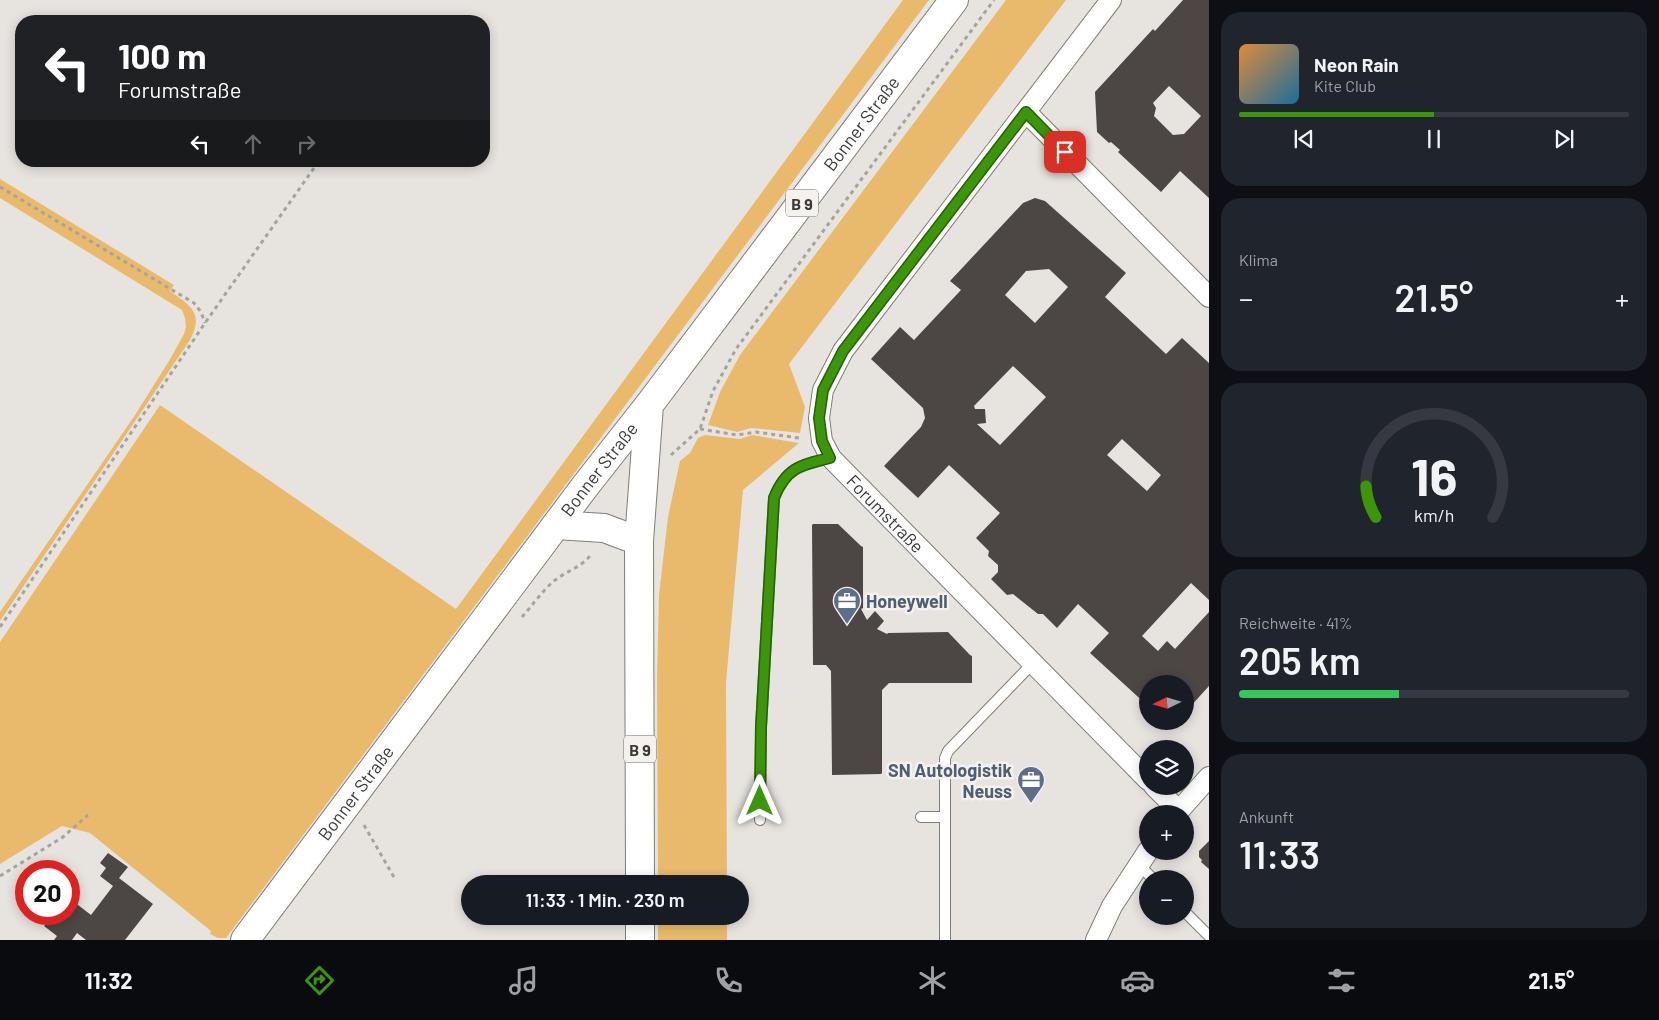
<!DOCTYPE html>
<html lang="de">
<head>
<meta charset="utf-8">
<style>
	:root { --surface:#171b24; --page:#20242c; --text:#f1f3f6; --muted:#9ea1a6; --line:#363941; --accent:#3c950a }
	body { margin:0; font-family:Barlow,sans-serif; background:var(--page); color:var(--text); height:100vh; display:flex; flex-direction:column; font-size:19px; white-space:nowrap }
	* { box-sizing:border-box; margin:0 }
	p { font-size:16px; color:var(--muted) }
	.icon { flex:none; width:28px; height:28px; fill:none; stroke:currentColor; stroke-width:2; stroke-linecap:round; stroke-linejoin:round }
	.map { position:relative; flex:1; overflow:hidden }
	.side { display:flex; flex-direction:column; gap:12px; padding:12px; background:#0d0f14; width:450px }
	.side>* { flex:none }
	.guide { position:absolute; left:15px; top:15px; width:475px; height:152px; border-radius:20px; box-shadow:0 2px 12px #0003; background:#202124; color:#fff; overflow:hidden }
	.needle { width:32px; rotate:265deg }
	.tools { position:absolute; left:1139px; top:675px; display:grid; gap:10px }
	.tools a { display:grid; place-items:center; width:55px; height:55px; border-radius:50%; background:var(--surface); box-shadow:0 2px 12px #0003; font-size:25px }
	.speed { position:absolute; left:15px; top:860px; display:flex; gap:10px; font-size:25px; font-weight:700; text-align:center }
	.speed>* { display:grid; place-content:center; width:65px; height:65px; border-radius:50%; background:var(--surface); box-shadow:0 2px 12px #0003; line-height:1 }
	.speed .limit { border:8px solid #d22; background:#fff; color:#111 }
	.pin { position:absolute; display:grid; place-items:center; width:42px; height:42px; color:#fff; margin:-21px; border-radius:10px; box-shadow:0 2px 8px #0006 }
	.me { position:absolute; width:55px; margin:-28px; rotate:0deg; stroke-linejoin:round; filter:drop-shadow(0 0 4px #0008) }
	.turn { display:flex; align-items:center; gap:18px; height:105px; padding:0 20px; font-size:22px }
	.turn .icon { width:65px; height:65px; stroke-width:2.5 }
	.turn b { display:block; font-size:35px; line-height:42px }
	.lanes { display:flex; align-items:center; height:48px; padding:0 20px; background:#0003; justify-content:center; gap:25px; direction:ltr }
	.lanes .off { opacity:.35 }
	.big { font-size:38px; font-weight:600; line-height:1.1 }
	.side .tile { flex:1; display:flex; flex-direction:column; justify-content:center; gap:8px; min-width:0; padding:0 18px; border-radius:20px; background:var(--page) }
	.side .dial { align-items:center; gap:0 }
	.dial svg { height:130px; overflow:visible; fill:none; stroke:var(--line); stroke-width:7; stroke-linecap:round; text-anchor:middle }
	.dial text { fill:var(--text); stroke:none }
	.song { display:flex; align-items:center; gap:15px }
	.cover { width:60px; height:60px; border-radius:8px; background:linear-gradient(135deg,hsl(30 70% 55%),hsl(200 70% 35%)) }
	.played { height:5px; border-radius:2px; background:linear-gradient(90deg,var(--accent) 50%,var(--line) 50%) }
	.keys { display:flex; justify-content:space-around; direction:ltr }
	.heat { display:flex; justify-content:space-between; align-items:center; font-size:28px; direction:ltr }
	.charge { height:8px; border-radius:4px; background:linear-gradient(90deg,#34c759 41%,var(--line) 0) }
	.trip { position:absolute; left:461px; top:875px; width:288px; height:50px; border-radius:25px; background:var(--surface); box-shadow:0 2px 12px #0003; font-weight:600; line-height:50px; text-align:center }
	.tab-bar { display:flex; height:80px; justify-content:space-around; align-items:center; background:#090b0e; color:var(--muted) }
	.tab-bar .icon { width:35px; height:35px }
	.tab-bar .current { color:var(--accent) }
	.tab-bar b { font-size:22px; color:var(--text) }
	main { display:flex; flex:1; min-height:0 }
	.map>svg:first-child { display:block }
	.green { fill:#eaba6c }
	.building { fill:#4c4745; fill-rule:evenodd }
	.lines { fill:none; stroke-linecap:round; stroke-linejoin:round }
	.service-casing { stroke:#807d79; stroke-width:12 }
	.minor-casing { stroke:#807d79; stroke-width:22 }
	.secondary-casing { stroke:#807d79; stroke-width:30 }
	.primary-casing { stroke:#807d79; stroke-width:30 }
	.path { stroke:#a5a39f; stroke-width:3; stroke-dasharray:4 4; stroke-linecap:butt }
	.service { stroke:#fff; stroke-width:10 }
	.minor { stroke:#fff; stroke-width:20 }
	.secondary { stroke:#fff; stroke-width:28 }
	.primary { stroke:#fff; stroke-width:28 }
	.route-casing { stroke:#276106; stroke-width:12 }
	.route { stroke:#3c950a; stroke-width:9 }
	.labels { text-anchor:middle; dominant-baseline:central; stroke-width:5; stroke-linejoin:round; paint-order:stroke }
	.shield { fill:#f5f1ec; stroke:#72706d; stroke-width:1 }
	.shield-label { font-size:16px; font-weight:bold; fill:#3a3937 }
	.street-label { font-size:18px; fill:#3a3937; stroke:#f5f1ec }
	.service-label { font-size:18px; font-weight:bold; fill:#4e5e75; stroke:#f5f1ec; text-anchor:start }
</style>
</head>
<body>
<main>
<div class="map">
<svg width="1209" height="940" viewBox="0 0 1209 940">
	<rect width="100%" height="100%" fill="#e7e4df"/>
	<!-- green -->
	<g class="green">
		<polygon points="903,0 929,0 226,938 218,938 210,934 211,931 90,833 62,826 0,864 0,642 160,405 456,609"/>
		<polygon points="1006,0 1066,0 789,364 805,407 800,433 751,428 737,432 708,425 720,392 740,355"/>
		<path d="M0,179L174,285L170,291C191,306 204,313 190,340L0,621V612L135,415L169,361L184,334L186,327L185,318L182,310L0,198Z"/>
		<polygon points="705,435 740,439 752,435 799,443 743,490 726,683 727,884 658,884 657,678 659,595 668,517 680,461 690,453 698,438"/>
		<rect x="658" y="916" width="69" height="24"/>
	</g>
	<!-- building -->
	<g class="building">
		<path d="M1183,0H1209V198L1180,171L1161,192L1118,152L1120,150L1111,142L1109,143L1097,132L1095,92L1153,29L1155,31ZM1169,86L1201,116L1184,134L1173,135L1154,116L1156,108L1153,103Z"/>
		<path d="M1035,198L1045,201L1126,273L1105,297L1166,354L1182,338L1209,363V600L1191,583L1142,636L1158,651L1167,641L1175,649L1209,612V686L1189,708L1185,705V684H1148V706L1090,653L1109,633L1078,604L1057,628L1043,614H1038L1013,594L1007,595L991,579L998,572V565L988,556L989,551L976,538L1000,513L949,465L918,498L884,466L921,427L925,418L923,408L871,359L900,327L914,340L961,290L950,281L1023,203ZM1049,269L1068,287L1035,323L1005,295L1026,271ZM1013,366L1046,397L1000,445L977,424L986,423L985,409H975L974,406ZM1122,439L1161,475L1147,491L1107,455Z"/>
		<polygon points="813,524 838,524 861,546 863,547 863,608 861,609 867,620 875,611 884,621 877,629 887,634 888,633 948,632 970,655 972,656 972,683 889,683 882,690 882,773 881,774 832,775 831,671 826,665 813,665 812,525"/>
		<polygon points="1209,841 1209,869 1201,862 1202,860 1199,857 1199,851"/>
		<polygon points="108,853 128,867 119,878 153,904 125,940 86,940 77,933 72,940 54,940 57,936 44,926 54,914 69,914 69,898 91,915 113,886 100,876 106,868 100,863"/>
	</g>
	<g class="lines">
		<defs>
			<g id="service">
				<polyline points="921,817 945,817 945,758 948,751 1032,664"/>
				<polyline points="945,817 945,940"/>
				<path d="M760,820L761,727L774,498C786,468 800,465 831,458"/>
				<polyline points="1138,864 1153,879"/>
				<polyline points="1185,912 1209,936"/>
			</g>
			<g id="minor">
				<path id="s1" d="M1111,0L843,351L823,390L819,418L822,441L831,458L1148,780"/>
				<polyline points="1026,112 1209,297"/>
				<polyline points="1154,786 1179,811"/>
				<polyline points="1176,814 1209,777"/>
				<polyline points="1096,940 1112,906 1148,851"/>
			</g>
			<g id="secondary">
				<path id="s2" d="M245,940L586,485L649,405"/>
			</g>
			<g id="primary">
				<polyline points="556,525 604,528 639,541"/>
				<path id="s3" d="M640,884L639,541L649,405L954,0"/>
				<polyline points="640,916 640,940"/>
			</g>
		</defs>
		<!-- service casing -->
		<use href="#service" class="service-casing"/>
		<!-- minor casing -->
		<use href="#minor" class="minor-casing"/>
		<!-- secondary casing -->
		<use href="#secondary" class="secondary-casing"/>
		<!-- primary casing -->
		<use href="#primary" class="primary-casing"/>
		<!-- path -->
		<g class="path">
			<polyline points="0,187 194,303 201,312 205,323"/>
			<polyline points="700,429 737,435 756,432 799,438"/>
			<polyline points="671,455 700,429 713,391 736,349 994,0"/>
			<path d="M522,617C532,606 542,591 554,581C566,571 583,567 592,553"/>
			<polyline points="0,627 205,323 314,168"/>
			<polyline points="364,825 395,879"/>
			<polyline points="0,876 63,837 88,815"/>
		</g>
		<!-- service -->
		<use href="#service" class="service"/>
		<!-- minor -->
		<use href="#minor" class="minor"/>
		<!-- secondary -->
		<use href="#secondary" class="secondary"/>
		<!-- primary -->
		<use href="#primary" class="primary"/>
	</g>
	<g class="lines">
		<defs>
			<path id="route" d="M760,801L761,727L774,498C786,468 800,465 830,458L822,441L819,418L823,390L843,351L1026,112L1065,152"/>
		</defs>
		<!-- route casing -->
		<use href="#route" class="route-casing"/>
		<!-- route -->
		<use href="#route" class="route"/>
	</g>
	<!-- icons -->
	<defs>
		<symbol id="office-pin" viewBox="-11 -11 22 30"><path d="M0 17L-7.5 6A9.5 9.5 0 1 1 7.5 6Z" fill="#5c6f8a" stroke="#f5f1ec"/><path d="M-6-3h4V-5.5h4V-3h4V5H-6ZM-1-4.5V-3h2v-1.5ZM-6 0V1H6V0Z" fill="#fff"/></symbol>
	</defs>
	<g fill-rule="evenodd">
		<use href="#office-pin" x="831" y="585" width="32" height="43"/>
		<use href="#office-pin" x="1015" y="764" width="32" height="43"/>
	</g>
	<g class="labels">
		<!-- shield labels -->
		<g class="shield">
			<rect x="786" y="189.5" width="32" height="27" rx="4"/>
			<rect x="624" y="735.5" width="32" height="27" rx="4"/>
		</g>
		<g class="shield-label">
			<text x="802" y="203">B 9</text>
			<text x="640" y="749">B 9</text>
		</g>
		<!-- street labels -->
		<g class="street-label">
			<text stroke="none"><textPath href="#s3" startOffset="832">Bonner Straße</textPath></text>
			<text stroke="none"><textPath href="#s2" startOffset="589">Bonner Straße</textPath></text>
			<text stroke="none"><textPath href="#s1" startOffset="634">Forumstraße</textPath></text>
			<text stroke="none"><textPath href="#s2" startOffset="184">Bonner Straße</textPath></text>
		</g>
		<!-- service labels -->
		<g class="service-label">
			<text x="866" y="601">Honeywell</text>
			<text x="1012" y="770" text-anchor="end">SN Autologistik<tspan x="1012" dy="21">Neuss</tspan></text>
		</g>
	</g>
</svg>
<div class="tools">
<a><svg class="needle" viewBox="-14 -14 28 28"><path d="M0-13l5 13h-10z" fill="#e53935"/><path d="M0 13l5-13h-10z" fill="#9ea1a6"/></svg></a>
<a><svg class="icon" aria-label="layers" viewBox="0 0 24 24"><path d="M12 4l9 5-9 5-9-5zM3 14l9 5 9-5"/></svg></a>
<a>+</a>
<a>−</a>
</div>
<div class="speed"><div class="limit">20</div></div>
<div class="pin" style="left:1065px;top:152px;background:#d93025"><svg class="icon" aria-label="arrive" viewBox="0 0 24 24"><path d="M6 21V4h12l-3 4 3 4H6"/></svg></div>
<svg class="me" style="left:760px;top:801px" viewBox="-20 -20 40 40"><path d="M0-17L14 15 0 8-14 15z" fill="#3c950a" stroke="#fff" stroke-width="4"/></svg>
<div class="trip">11:33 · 1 Min. · 230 m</div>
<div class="guide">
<div class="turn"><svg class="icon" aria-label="left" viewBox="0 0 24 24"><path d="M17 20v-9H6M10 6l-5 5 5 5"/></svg><div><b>100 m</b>Forumstraße</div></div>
<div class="lanes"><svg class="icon" aria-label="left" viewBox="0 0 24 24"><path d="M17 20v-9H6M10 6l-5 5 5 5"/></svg><svg class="icon off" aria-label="ahead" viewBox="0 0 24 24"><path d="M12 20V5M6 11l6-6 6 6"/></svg><svg class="icon off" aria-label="right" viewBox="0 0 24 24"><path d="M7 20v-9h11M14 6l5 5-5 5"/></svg></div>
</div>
</div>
<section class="side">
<div class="tile">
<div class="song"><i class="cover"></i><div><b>Neon Rain</b><p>Kite Club</p></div></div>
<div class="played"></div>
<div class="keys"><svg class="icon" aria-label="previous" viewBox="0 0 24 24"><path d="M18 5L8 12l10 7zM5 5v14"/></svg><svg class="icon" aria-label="pause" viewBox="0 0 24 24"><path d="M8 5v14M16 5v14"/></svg><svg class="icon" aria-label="next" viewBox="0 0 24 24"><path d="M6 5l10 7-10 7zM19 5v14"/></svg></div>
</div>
<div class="tile"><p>Klima</p>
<div class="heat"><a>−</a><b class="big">21.5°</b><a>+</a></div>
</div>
<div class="tile dial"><svg viewBox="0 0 100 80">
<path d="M14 69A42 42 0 1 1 86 69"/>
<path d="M14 69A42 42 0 0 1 8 50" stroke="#3c950a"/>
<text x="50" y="56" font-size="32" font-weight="700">16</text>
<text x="50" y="72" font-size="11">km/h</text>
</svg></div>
<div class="tile"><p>Reichweite · 41%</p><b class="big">205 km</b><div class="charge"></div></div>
<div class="tile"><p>Ankunft</p><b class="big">11:33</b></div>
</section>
</main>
<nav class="tab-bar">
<b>11:32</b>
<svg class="icon current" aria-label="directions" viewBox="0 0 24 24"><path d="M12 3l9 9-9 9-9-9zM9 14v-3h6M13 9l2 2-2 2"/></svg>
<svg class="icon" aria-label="music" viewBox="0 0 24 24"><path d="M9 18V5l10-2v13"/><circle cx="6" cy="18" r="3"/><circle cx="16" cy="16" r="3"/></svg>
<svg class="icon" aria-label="phone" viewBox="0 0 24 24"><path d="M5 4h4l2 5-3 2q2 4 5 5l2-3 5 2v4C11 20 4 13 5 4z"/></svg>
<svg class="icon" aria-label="climate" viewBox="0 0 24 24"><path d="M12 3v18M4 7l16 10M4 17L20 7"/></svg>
<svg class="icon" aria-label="car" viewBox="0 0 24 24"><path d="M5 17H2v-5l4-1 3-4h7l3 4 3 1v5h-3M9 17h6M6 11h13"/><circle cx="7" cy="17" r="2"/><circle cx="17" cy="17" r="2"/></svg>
<svg class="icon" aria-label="filters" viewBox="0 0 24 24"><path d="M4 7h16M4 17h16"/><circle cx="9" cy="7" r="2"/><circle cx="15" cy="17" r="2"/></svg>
<b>21.5°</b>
</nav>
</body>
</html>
